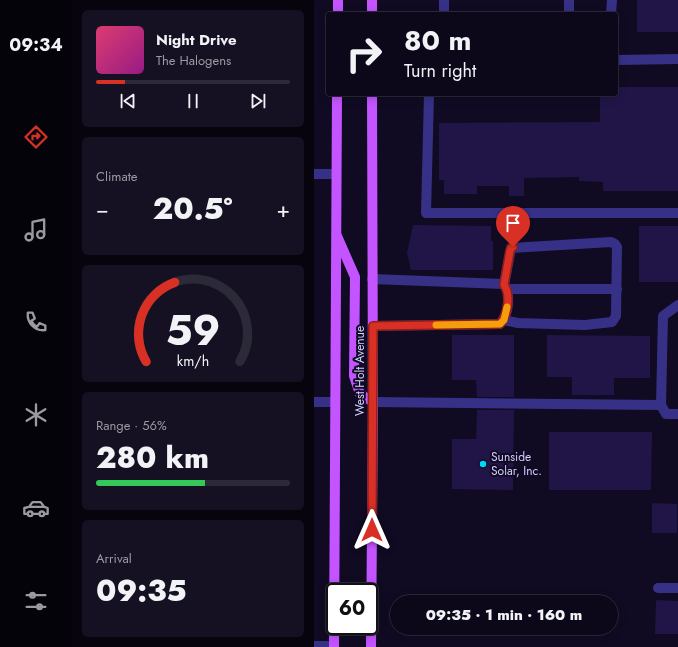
<!DOCTYPE html>
<html lang="en">
<head>
<meta charset="utf-8">
<style>
	:root { --surface:#0c081a; --page:#151123; --text:#f1f3f6; --muted:#9a9aa2; --line:#2c2939; --accent:#d93025 }
	body { margin:0; font-family:Jost,sans-serif; background:var(--page); color:var(--text); height:100vh; display:flex; flex-direction:column; font-size:15px; white-space:nowrap }
	* { box-sizing:border-box; margin:0 }
	p { font-size:13px; color:var(--muted) }
	.icon { flex:none; width:22px; height:22px; fill:none; stroke:currentColor; stroke-width:2; stroke-linecap:round; stroke-linejoin:round }
	.map { position:relative; flex:1; overflow:hidden }
	.details { display:flex; flex-direction:column; gap:10px; padding:10px; background:#07040e; width:242px }
	.details>* { flex:none }
	.guide { position:absolute; left:12px; top:12px; width:292px; height:84px; border-radius:4px; box-shadow:0 2px 10px #0003,0 0 0 1px var(--line); background:#0c081a; color:var(--text); overflow:hidden }
	.speed { position:absolute; left:12px; top:583px; display:flex; gap:8px; font-size:20px; font-weight:700; text-align:center }
	.speed>* { display:grid; place-content:center; width:52px; height:52px; border-radius:50%; background:var(--surface); box-shadow:0 2px 10px #0003,0 0 0 1px var(--line); line-height:1 }
	.speed .limit { border:2px solid #111; border-radius:6px; background:#fff; color:#111 }
	.pin { position:absolute; display:grid; place-items:center; width:34px; height:34px; color:#fff; margin:-41px -17px; border-radius:50% 50% 50% 0; rotate:-45deg; box-shadow:0 0 4px #0007 }
	.pin .icon { rotate:45deg }
	.me { position:absolute; width:44px; margin:-22px; rotate:0deg; stroke-linejoin:round; filter:drop-shadow(0 0 3px #0008) }
	.turn { display:flex; align-items:center; gap:14px; height:84px; padding:0 12px; font-size:18px }
	.turn .icon { width:52px; height:52px; stroke-width:2.5 }
	.turn b { display:block; font-size:28px; line-height:34px }
	.big { font-size:30px; font-weight:800; line-height:1.1 }
	.details .tile { flex:1; display:flex; flex-direction:column; justify-content:center; gap:6px; min-width:0; padding:0 14px; border-radius:6px; background:var(--page) }
	.details .dial { align-items:center; gap:0 }
	.dial svg { height:104px; overflow:visible; fill:none; stroke:var(--line); stroke-width:7; stroke-linecap:round; text-anchor:middle }
	.dial text { fill:var(--text); stroke:none }
	.song { display:flex; align-items:center; gap:12px }
	.cover { width:48px; height:48px; border-radius:6px; background:linear-gradient(135deg,hsl(340 70% 55%),hsl(310 70% 35%)) }
	.played { height:4px; border-radius:2px; background:linear-gradient(90deg,var(--accent) 15%,var(--line) 15%) }
	.keys { display:flex; justify-content:space-around; direction:ltr }
	.heat { display:flex; justify-content:space-between; align-items:center; font-size:22px; direction:ltr }
	.charge { height:6px; border-radius:3px; background:linear-gradient(90deg,#34c759 56%,var(--line) 0) }
	.trip { position:absolute; left:76px; top:595px; width:228px; height:40px; border-radius:20px; background:var(--surface); box-shadow:0 2px 10px #0003,0 0 0 1px var(--line); font-weight:800; line-height:40px; text-align:center }
	main { display:flex; flex:1; min-height:0 }
	.menu { display:flex; flex-direction:column; width:72px; justify-content:space-around; align-items:center; background:#05030a; color:var(--muted) }
	.menu .icon { width:28px; height:28px }
	.menu .selected { color:var(--accent) }
	.menu b { font-size:18px; color:var(--text) }
	.map>svg:first-child { display:block }
	.building { fill:#201546 }
	.lines { fill:none; stroke-linecap:round; stroke-linejoin:round }
	.minor { stroke:#363187; stroke-width:10 }
	.major { stroke:#c454ff; stroke-width:10 }
	.route-casing { stroke:#8d1f18; stroke-width:10 }
	.route { stroke:#d93025; stroke-width:7 }
	.slow { stroke:#f59e0b; stroke-width:7 }
	.poi-dot { fill:#00d8f8; stroke:#100b23; stroke-width:1.5 }
	.labels { text-anchor:middle; dominant-baseline:central; stroke-width:4; stroke-linejoin:round; paint-order:stroke }
	.street-label { font-size:12px; fill:#d4cdff; stroke:#100b23 }
	.poi-label { font-size:12px; fill:#d4cdff; stroke:#100b23; text-anchor:start }
</style>
</head>
<body>
<main>
<nav class="menu">
<b>09:34</b>
<svg class="icon selected" aria-label="directions" viewBox="0 0 24 24"><path d="M12 3l9 9-9 9-9-9zM9 14v-3h6M13 9l2 2-2 2"/></svg>
<svg class="icon" aria-label="music" viewBox="0 0 24 24"><path d="M9 18V5l10-2v13"/><circle cx="6" cy="18" r="3"/><circle cx="16" cy="16" r="3"/></svg>
<svg class="icon" aria-label="phone" viewBox="0 0 24 24"><path d="M5 4h4l2 5-3 2q2 4 5 5l2-3 5 2v4C11 20 4 13 5 4z"/></svg>
<svg class="icon" aria-label="climate" viewBox="0 0 24 24"><path d="M12 3v18M4 7l16 10M4 17L20 7"/></svg>
<svg class="icon" aria-label="car" viewBox="0 0 24 24"><path d="M5 17H2v-5l4-1 3-4h7l3 4 3 1v5h-3M9 17h6M6 11h13"/><circle cx="7" cy="17" r="2"/><circle cx="17" cy="17" r="2"/></svg>
<svg class="icon" aria-label="filters" viewBox="0 0 24 24"><path d="M4 7h16M4 17h16"/><circle cx="9" cy="7" r="2"/><circle cx="15" cy="17" r="2"/></svg>
</nav>
<section class="details">
<div class="tile">
<div class="song"><i class="cover"></i><div><b>Night Drive</b><p>The Halogens</p></div></div>
<div class="played"></div>
<div class="keys"><svg class="icon" aria-label="previous" viewBox="0 0 24 24"><path d="M18 5L8 12l10 7zM5 5v14"/></svg><svg class="icon" aria-label="pause" viewBox="0 0 24 24"><path d="M8 5v14M16 5v14"/></svg><svg class="icon" aria-label="next" viewBox="0 0 24 24"><path d="M6 5l10 7-10 7zM19 5v14"/></svg></div>
</div>
<div class="tile"><p>Climate</p>
<div class="heat"><a>−</a><b class="big">20.5°</b><a>+</a></div>
</div>
<div class="tile dial"><svg viewBox="0 0 100 80">
<path d="M14 69A42 42 0 1 1 86 69"/>
<path d="M14 69A42 42 0 0 1 36 8" stroke="#d93025"/>
<text x="50" y="56" font-size="32" font-weight="700">59</text>
<text x="50" y="72" font-size="11">km/h</text>
</svg></div>
<div class="tile"><p>Range · 56%</p><b class="big">280 km</b><div class="charge"></div></div>
<div class="tile"><p>Arrival</p><b class="big">09:35</b></div>
</section>
<div class="map">
<svg width="364" height="647" viewBox="0 0 364 647">
	<rect width="100%" height="100%" fill="#100b23"/>
	<!-- building -->
	<g class="building">
		<rect x="323" y="0" width="41" height="32"/>
		<polygon points="302,87 364,87 364,191 289,191 289,182 265,181 265,177 210,178 210,196 195,196 195,186 163,186 163,194 130,194 130,180 125,180 125,123 286,122 286,94 302,94"/>
		<polygon points="99,225 177,226 177,241 179,241 179,270 97,270 93,253"/>
		<rect x="325" y="226" width="39" height="56"/>
		<polygon points="138,335 200,335 200,397 163,397 162,380 138,380"/>
		<polygon points="233,335 336,336 336,378 300,378 300,395 258,395 258,377 233,377"/>
		<polygon points="163,410 200,410 199,490 138,489 138,439 162,439"/>
		<polygon points="235,432 338,432 337,490 235,490"/>
		<polygon points="338,503 363,504 363,533 338,533"/>
		<polygon points="342,600 364,601 364,634 341,634"/>
	</g>
	<g class="lines">
		<!-- minor -->
		<g class="minor">
			<polyline points="255,0 255,14"/>
			<polyline points="130,14 130,0"/>
			<polyline points="297,14 298,0"/>
			<polyline points="302,60 364,59"/>
			<polyline points="115,94 112,213 364,213"/>
			<polyline points="0,174 22,174"/>
			<path d="M58,279L190,284C197,295 195,314 186,324L59,326"/>
			<polyline points="193,289 303,289"/>
			<polyline points="364,305 349,316 347,405 352,414 364,414"/>
			<polyline points="189,320 204,323 271,325 298,322 302,316 303,247 301,244 297,242 197,248 190,285"/>
			<polyline points="0,402 21,402"/>
			<polyline points="59,402 347,405"/>
			<polyline points="344,588 364,588"/>
			<polyline points="0,646 20,646"/>
		</g>
		<!-- major -->
		<g class="major">
			<polyline points="24,14 24,0"/>
			<polyline points="58,14 58,0"/>
			<polyline points="23,236 41,277 40,376 46,394 59,402"/>
			<polyline points="20,647 23,94"/>
			<polyline points="57,647 59,402 58,94"/>
		</g>
	</g>
	<g class="lines">
		<defs>
			<path id="route" d="M58,530L59,326L186,324C194,315 197,295 190,285L196,251L197,248L199,247"/>
		</defs>
		<!-- route casing -->
		<use href="#route" class="route-casing"/>
		<!-- route -->
		<use href="#route" class="route"/>
		<!-- slow -->
		<polyline class="slow" points="122,325 186,324 190,320 193,307"/>
	</g>
	<!-- markers -->
	<circle class="poi-dot" cx="169" cy="464" r="4"/>
	<g class="labels">
		<!-- street labels -->
		<g class="street-label">
			<text transform="translate(46 371) rotate(-90)">West Holt Avenue</text>
		</g>
		<!-- poi labels -->
		<g class="poi-label">
			<text x="177" y="457">Sunside<tspan x="177" dy="14">Solar, Inc.</tspan></text>
		</g>
	</g>
</svg>
<div class="speed"><div class="limit">60</div></div>
<div class="pin" style="left:199px;top:247px;background:#d93025"><svg class="icon" aria-label="arrive" viewBox="0 0 24 24"><path d="M6 21V4h12l-3 4 3 4H6"/></svg></div>
<svg class="me" style="left:58px;top:530px" viewBox="-20 -20 40 40"><path d="M0-17L14 15 0 8-14 15z" fill="#d93025" stroke="#fff" stroke-width="4"/></svg>
<div class="trip">09:35 · 1 min · 160 m</div>
<div class="guide">
<div class="turn"><svg class="icon" aria-label="right" viewBox="0 0 24 24"><path d="M7 20v-9h11M14 6l5 5-5 5"/></svg><div><b>80 m</b>Turn right</div></div>
</div>
</div>
</main>
</body>
</html>
